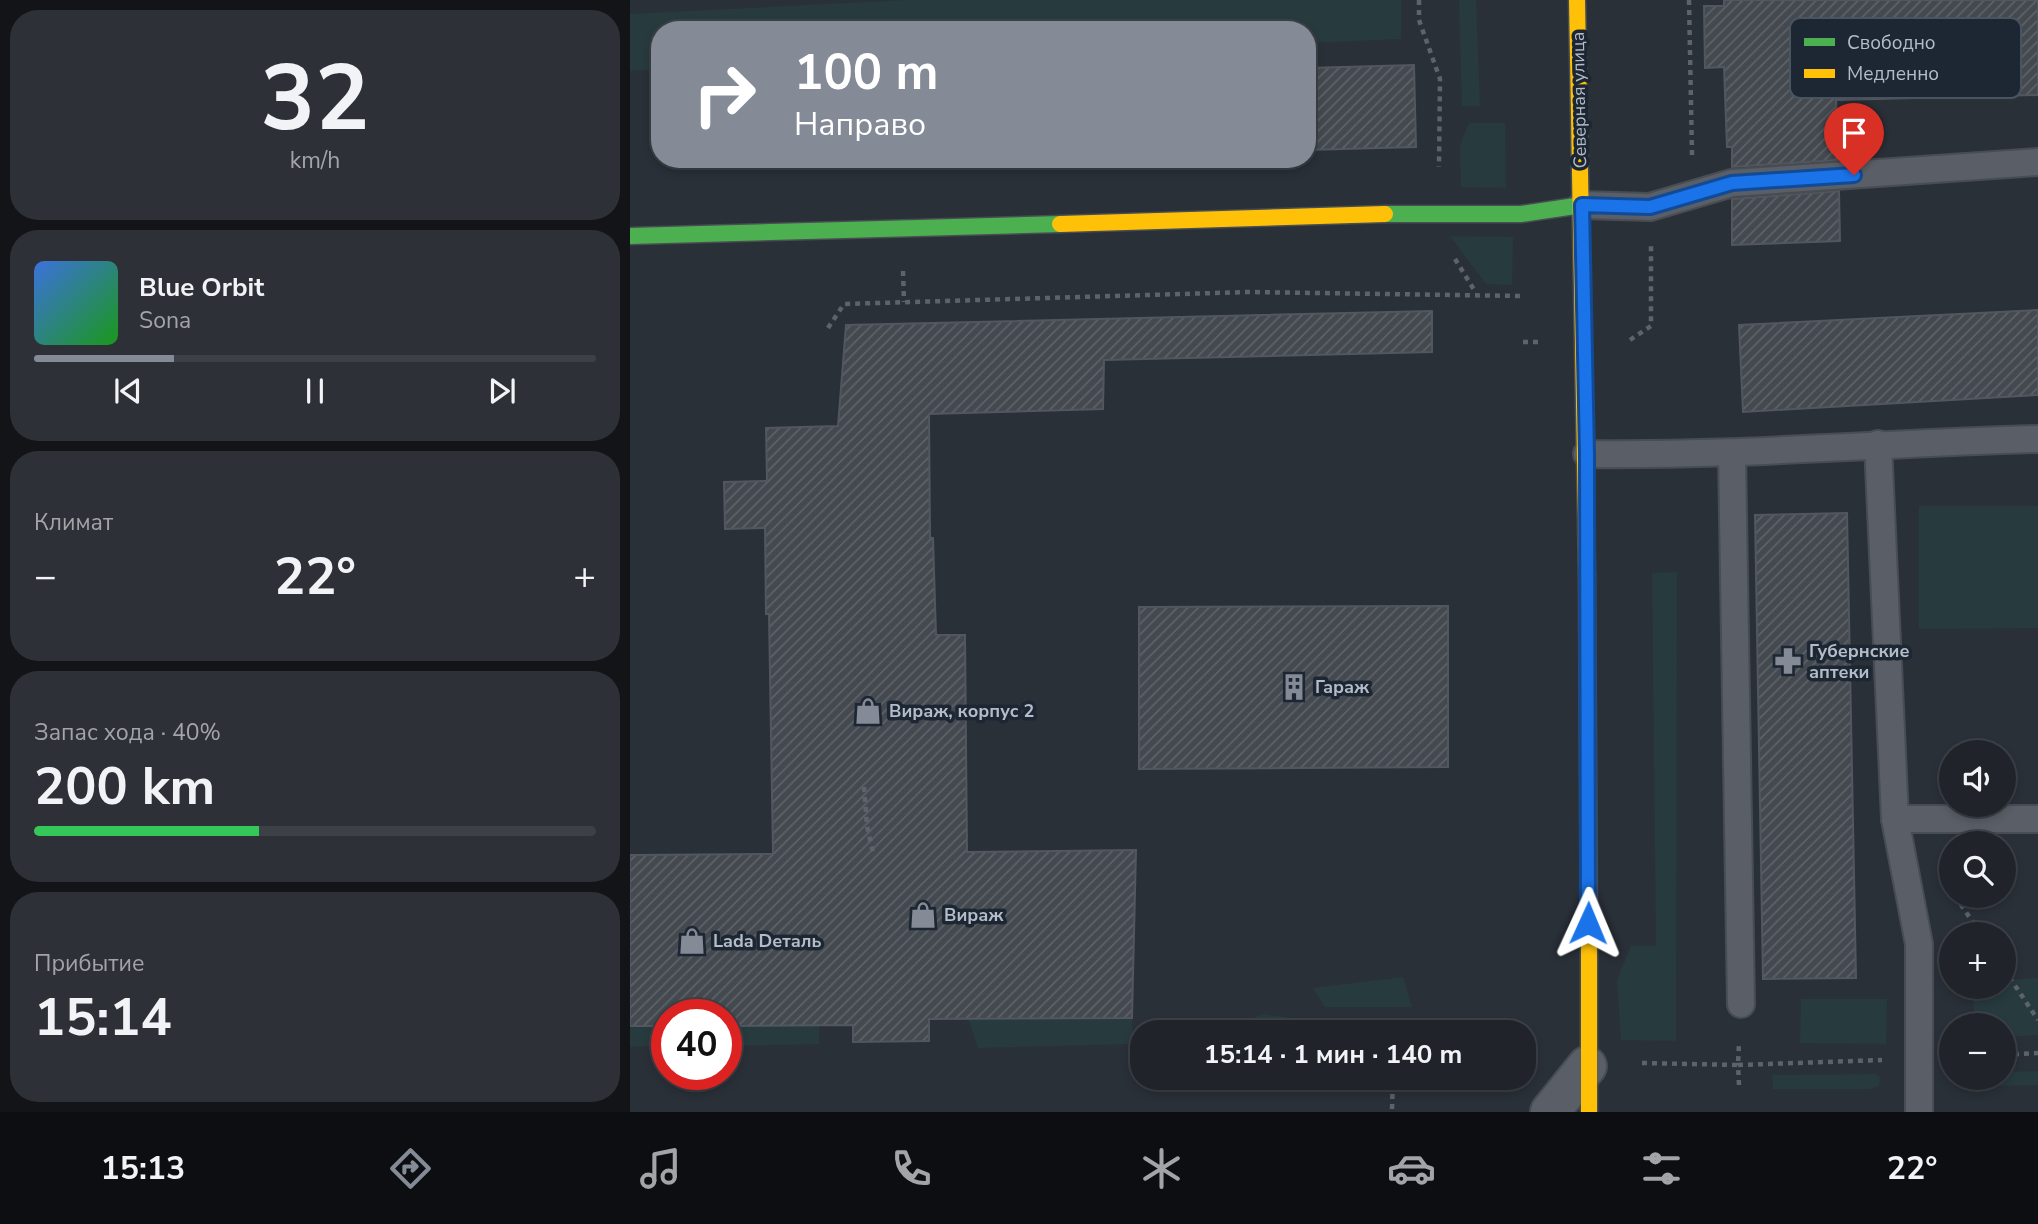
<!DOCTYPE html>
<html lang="ru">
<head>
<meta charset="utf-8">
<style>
	:root { --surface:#20242a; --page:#2d3036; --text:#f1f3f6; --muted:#a2a4a8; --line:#3d4147; --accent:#848b96 }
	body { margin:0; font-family:"Nunito Sans",sans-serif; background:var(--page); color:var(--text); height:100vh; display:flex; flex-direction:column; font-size:26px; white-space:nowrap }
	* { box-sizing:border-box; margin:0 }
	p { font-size:23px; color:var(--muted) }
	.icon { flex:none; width:38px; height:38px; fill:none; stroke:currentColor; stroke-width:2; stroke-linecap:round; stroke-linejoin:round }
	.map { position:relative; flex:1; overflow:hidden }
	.details { display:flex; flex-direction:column; gap:10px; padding:10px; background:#121417; width:630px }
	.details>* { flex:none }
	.hud { position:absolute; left:21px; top:21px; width:665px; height:147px; border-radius:28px; box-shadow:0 4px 10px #0003,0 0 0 2px var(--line); background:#848b96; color:#fff; overflow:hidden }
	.fabs { position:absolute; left:1309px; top:740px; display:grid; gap:14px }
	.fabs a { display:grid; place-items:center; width:77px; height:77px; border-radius:50%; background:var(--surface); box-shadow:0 4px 10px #0003,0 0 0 2px var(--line); font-size:35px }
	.speed { position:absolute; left:21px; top:999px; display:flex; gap:14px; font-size:35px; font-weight:700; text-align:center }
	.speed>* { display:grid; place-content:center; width:91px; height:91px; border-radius:50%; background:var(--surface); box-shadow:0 4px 10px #0003,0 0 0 2px var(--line); line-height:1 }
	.speed .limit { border:10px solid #d22; background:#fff; color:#111 }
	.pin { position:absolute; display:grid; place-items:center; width:60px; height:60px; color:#fff; margin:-72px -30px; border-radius:50% 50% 50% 0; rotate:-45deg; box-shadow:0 0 7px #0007 }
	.pin .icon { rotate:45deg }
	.me { position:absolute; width:77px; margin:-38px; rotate:1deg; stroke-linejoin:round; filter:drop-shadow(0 0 5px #0008) }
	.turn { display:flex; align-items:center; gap:24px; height:147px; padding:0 28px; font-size:32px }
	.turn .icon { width:91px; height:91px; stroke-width:2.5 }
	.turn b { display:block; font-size:49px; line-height:60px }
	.big { font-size:52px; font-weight:700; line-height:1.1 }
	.details .tile { flex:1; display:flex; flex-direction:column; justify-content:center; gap:10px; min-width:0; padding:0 24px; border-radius:28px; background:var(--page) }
	.details .dial { align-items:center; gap:0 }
	.dial b { font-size:91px; line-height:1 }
	.song { display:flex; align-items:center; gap:21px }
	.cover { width:84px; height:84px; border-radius:10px; background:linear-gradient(135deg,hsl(220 70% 55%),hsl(120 70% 35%)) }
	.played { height:7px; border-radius:4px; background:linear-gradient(90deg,var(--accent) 25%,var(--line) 25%) }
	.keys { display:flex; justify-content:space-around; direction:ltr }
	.heat { display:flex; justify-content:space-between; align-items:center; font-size:38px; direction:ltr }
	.charge { height:10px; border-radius:5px; background:linear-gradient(90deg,#34c759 40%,var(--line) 0) }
	.trip { position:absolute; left:500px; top:1020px; width:406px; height:70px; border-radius:28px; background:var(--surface); box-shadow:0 4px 10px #0003,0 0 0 2px var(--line); font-weight:700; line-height:70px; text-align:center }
	.tabs { display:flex; height:112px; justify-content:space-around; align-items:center; background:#0d0e11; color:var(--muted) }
	.tabs .icon { width:49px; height:49px }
	.tabs .selected { color:var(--accent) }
	.tabs b { font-size:32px; color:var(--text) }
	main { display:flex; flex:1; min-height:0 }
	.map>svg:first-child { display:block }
	.grass { fill:#273a3e }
	.building { fill:url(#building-hatch); stroke:#52575f; stroke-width:2 }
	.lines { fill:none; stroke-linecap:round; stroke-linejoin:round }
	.lane-casing { stroke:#484c53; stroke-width:30 }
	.street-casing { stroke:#484c53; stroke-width:42 }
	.fast-casing { stroke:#484c53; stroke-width:19 }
	.slow-casing { stroke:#484c53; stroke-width:19 }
	.path { stroke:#5d636a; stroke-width:4.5; stroke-dasharray:5 5; stroke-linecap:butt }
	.lane { stroke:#5a5e66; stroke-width:26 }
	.street { stroke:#5a5e66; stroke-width:38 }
	.fast { stroke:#4caf50; stroke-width:16 }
	.slow { stroke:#ffc107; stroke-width:16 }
	.route-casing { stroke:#114b97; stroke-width:18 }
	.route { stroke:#1a73e8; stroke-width:12 }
	.labels { text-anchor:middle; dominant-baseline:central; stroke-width:7; stroke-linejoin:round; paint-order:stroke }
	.street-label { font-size:18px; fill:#b4bcc9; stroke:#1d2633 }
	.poi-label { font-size:18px; font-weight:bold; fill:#b4bcc9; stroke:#1d2633; text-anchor:start }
	.key { fill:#1d2633; stroke:#4a5360; stroke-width:2 }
	.key-label { font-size:19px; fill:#b4bcc9 }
</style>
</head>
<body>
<main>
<section class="details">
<div class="tile dial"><b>32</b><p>km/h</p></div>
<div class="tile">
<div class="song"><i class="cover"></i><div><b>Blue Orbit</b><p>Sona</p></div></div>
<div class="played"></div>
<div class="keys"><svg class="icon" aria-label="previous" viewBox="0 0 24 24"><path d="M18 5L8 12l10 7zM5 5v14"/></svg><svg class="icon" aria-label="pause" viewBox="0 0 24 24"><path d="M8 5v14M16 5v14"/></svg><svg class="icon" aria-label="next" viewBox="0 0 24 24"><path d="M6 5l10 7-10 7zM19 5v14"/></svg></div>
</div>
<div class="tile"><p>Климат</p>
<div class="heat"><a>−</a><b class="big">22°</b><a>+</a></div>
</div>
<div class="tile"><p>Запас хода · 40%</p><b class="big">200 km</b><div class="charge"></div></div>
<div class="tile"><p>Прибытие</p><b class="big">15:14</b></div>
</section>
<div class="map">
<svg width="1408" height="1112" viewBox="0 0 1408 1112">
	<defs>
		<pattern id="building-hatch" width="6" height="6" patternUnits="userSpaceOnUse" patternTransform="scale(1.75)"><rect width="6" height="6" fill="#444950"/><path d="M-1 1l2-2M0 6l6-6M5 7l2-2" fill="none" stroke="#5d6168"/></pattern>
	</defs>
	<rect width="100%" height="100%" fill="#2a3038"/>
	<!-- grass -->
	<g class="grass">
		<polygon points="276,0 771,0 771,39 677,43 677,30 30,30 30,69 0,71 0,14"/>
		<polygon points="829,0 846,0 850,106 832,106"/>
		<polygon points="839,123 875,123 876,188 831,187 830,145"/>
		<polygon points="820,236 883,237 882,285 856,284"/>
		<polygon points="1289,506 1408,506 1408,628 1289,629"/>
		<polygon points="1047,572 1046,1041 991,1040 987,980 1001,946 1026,946 1022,573"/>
		<polygon points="773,977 782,1007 695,1007 683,988"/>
		<polygon points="1408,978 1408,1035 1374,1037 1374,1026 1345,1025 1342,987 1374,987 1374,980"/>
		<polygon points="1171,999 1257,999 1256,1044 1170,1043"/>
		<polygon points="632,1014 694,1022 727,1032 602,1032 608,1025"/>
		<polygon points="338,1018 502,1018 502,1044 348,1048"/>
		<polygon points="0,1026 37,1026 37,1046 0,1047"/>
		<polygon points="96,1026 189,1026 189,1044 96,1046"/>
		<polygon points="1408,1071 1408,1085 1342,1087 1343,1078 1374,1078 1374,1072"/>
		<polygon points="1245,1074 1250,1077 1249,1086 1240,1089 1143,1089 1142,1075"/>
	</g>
	<!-- building -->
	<g class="building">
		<polygon points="1094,0 1408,0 1408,95 1206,100 1208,160 1102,167 1102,147 1097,147 1094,67 1075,68 1074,6 1094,6"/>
		<polygon points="784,65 786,147 677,150 677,68"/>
		<polygon points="1209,191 1210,241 1102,245 1102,199"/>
		<polygon points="1408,310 1408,395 1113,412 1109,325"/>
		<polygon points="802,311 802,352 474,360 473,409 299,414 300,538 303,538 306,635 335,635 337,852 506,850 502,1018 299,1019 299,1041 223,1042 223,1025 96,1026 96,1015 37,1015 37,1026 0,1026 0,855 143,854 139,614 136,614 135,528 95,529 94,482 137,481 136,428 208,426 216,325"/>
		<polygon points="1217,513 1226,978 1133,979 1125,515"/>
		<polygon points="818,606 818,767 509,769 509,607"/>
	</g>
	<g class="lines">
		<defs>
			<g id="lane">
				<polyline points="952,205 1020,207 1102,183 1408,162"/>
				<polyline points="1248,444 1265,819 1289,944 1289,1112"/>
				<path d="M957,454C1107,456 1257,443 1408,439"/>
				<polyline points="1102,454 1111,1004"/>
				<polyline points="1265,819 1408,819"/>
			</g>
			<polyline id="street" points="920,1112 957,1066"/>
			<g id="fast">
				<polyline points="755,214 891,214 952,205"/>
				<polyline points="0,236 430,224"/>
				<polyline points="957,575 959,948"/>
			</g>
			<g id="slow">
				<polyline points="947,0 957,575"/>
				<polyline points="430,224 755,214"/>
				<polyline points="959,948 959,1112"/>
			</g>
		</defs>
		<!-- lane casing -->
		<use href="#lane" class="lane-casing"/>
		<!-- street casing -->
		<use href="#street" class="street-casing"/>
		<!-- fast casing -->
		<use href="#fast" class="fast-casing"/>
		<!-- slow casing -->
		<use href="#slow" class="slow-casing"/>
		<!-- path -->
		<g class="path">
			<polyline points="789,0 789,20 810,79 809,167"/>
			<polyline points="1059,0 1062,155"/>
			<polyline points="825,259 846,293"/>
			<polyline points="273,271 274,302"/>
			<polyline points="198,328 214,304 619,292 892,296"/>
			<polyline points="1000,340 1021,326 1021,245"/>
			<polyline points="893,342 909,342"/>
			<polyline points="234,787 237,826 243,853"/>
			<polyline points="1325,896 1351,934"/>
			<polyline points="1374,969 1408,1020"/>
			<polyline points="1374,1055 1408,1053"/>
			<polyline points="1012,1063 1108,1065 1109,1042"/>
			<polyline points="1109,1085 1108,1065 1252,1060"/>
			<polyline points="762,1109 763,1078"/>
		</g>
		<!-- lane -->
		<use href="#lane" class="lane"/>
		<!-- street -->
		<use href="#street" class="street"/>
		<!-- fast -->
		<use href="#fast" class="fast"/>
		<!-- slow -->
		<use href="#slow" class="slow"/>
	</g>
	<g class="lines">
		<defs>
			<polyline id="route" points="958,923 957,454 952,205 1020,207 1102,183 1224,175"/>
		</defs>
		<!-- route casing -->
		<use href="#route" class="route-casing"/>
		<!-- route -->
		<use href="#route" class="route"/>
	</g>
	<!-- icons -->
	<defs>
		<symbol id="pharmacy-bare" viewBox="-9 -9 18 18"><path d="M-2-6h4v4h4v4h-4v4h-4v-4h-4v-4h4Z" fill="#848b96" stroke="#1d2633" stroke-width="2.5" paint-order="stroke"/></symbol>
		<symbol id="building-bare" viewBox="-9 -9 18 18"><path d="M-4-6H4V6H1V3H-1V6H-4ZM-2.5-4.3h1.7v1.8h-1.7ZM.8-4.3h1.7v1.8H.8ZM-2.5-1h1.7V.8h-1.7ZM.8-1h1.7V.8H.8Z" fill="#848b96" stroke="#1d2633" stroke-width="2.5" paint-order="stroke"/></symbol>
		<symbol id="shop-bare" viewBox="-9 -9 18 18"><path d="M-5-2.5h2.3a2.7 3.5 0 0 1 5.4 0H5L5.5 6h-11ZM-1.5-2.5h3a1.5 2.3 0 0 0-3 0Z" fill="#848b96" stroke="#1d2633" stroke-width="2.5" paint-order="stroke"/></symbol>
	</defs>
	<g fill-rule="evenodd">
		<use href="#pharmacy-bare" x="1139" y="642" width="38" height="38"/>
		<use href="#building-bare" x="645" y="668" width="38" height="38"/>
		<use href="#shop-bare" x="219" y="692" width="38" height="38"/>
		<use href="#shop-bare" x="274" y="896" width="38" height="38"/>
		<use href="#shop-bare" x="43" y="922" width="38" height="38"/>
	</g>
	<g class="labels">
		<!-- street labels -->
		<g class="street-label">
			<text transform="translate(949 100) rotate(-91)">Северная улица</text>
		</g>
		<!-- poi labels -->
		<g class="poi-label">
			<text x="1179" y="651">Губернские<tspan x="1179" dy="21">аптеки</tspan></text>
			<text x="685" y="687">Гараж</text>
			<text x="259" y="711">Вираж, корпус 2</text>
			<text x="314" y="915">Вираж</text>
			<text x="83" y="941">Lada Dеталь</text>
		</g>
	</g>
	<!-- legend -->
	<rect x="1160" y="18" width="231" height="80" rx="10" class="key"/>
	<rect x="1174" y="38" width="31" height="8" fill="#4caf50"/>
	<rect x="1174" y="69" width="31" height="9" fill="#ffc107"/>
	<g class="key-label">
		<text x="1217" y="49">Свободно</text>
		<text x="1217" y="80">Медленно</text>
	</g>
</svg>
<div class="fabs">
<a><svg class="icon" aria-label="sound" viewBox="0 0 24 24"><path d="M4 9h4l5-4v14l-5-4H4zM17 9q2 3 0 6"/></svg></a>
<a><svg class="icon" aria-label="search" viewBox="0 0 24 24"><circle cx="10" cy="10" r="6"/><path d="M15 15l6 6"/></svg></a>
<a>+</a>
<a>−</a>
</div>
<div class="speed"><div class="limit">40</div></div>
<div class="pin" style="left:1224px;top:175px;background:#d93025"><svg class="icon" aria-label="arrive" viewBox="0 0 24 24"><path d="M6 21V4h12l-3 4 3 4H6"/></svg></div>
<svg class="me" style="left:958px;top:923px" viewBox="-20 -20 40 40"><path d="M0-17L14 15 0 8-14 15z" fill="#1a73e8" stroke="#fff" stroke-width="4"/></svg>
<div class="trip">15:14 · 1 мин · 140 m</div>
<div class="hud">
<div class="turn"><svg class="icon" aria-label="right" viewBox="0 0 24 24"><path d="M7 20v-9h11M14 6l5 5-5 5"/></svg><div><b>100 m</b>Направо</div></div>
</div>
</div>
</main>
<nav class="tabs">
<b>15:13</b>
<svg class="icon selected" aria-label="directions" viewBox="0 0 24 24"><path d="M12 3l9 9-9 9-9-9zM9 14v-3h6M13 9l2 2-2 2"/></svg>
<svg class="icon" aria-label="music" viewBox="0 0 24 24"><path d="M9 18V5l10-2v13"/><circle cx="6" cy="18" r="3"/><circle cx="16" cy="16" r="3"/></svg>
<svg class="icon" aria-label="phone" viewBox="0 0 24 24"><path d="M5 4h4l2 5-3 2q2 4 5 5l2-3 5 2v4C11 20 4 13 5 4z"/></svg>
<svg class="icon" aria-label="climate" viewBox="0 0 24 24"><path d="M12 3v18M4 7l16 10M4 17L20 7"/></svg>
<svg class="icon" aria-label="car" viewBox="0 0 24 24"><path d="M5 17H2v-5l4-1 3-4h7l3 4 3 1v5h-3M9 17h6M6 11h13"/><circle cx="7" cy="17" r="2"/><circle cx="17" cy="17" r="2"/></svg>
<svg class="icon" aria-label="filters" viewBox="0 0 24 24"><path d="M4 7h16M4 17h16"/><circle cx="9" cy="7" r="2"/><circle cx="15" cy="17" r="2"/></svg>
<b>22°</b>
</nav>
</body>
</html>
